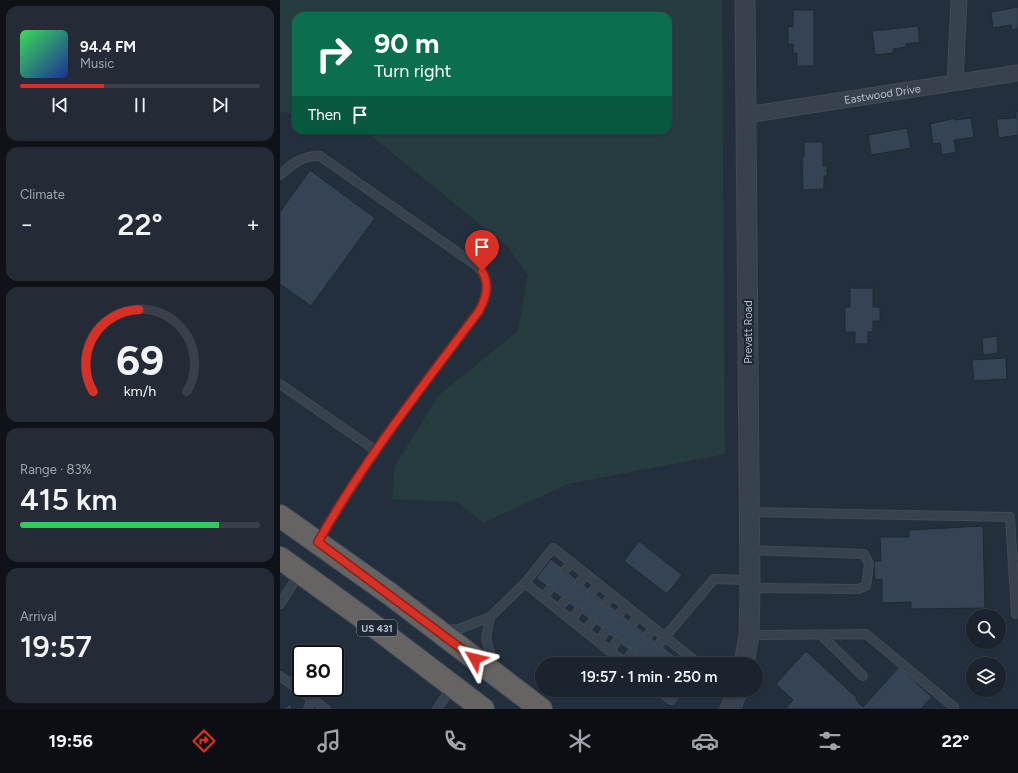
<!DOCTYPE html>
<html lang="en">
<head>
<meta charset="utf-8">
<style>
	:root { --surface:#1b232e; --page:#242b36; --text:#f1f3f6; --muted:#a0a4aa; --line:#39404a; --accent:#d93025 }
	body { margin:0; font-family:Figtree,sans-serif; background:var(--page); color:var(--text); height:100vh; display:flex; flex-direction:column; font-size:15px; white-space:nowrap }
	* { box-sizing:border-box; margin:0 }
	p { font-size:13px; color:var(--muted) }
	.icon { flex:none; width:22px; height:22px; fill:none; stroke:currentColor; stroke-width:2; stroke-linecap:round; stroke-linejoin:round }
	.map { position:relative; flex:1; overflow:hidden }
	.details { display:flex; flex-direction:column; gap:6px; padding:6px; background:#0f1319; width:280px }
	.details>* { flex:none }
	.banner { position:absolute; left:12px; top:12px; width:380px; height:122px; border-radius:12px; box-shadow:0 1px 3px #0004,0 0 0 1px var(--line); background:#0b6e4f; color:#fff; overflow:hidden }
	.controls { position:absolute; left:686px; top:609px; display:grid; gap:8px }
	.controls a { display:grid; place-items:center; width:40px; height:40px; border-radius:50%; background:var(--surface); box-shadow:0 1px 3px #0004,0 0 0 1px var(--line); font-size:20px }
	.speed { position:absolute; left:12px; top:645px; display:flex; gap:8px; font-size:20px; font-weight:700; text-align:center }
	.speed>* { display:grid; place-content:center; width:52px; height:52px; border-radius:50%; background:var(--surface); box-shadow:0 1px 3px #0004,0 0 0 1px var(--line); line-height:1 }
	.speed .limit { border:2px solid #111; border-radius:6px; background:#fff; color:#111 }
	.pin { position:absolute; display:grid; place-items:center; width:34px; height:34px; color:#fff; margin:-41px -17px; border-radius:50% 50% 50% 0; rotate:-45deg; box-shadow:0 0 4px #0007 }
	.pin .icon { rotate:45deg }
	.me { position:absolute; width:44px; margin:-22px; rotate:307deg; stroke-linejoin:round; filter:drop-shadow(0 0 3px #0008) }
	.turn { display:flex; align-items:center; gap:14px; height:84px; padding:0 16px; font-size:18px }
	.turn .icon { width:52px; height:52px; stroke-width:2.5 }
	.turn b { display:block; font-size:28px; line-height:34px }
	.then { display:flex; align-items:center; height:38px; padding:0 16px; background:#0003; gap:8px; font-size:15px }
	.big { font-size:30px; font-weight:600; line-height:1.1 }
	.details .widget { flex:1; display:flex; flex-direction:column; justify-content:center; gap:6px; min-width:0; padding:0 14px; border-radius:12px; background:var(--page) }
	.details .dial { align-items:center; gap:0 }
	.dial svg { height:104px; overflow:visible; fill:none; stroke:var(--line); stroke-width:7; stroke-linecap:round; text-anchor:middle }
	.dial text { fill:var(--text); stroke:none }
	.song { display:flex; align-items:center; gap:12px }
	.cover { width:48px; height:48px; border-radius:6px; background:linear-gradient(135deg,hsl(130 70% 55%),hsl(230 70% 35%)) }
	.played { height:4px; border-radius:2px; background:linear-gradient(90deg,var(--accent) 35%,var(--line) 35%) }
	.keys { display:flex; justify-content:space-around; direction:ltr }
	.heat { display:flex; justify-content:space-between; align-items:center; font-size:22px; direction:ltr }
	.charge { height:6px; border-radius:3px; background:linear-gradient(90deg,#34c759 83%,var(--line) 0) }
	.trip { position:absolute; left:255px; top:657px; width:228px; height:40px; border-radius:20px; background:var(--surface); box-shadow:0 1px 3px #0004,0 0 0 1px var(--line); font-weight:600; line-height:40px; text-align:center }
	.tab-bar { display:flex; height:64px; justify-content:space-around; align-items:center; background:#0b0e12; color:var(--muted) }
	.tab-bar .icon { width:28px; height:28px }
	.tab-bar .on { color:var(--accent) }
	.tab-bar b { font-size:18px; color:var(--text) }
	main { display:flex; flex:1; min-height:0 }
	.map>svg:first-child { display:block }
	.green { fill:#263c3f }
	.building { fill:#364354; stroke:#1f2835 }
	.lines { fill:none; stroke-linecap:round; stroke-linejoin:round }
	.service-casing { stroke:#414a57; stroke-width:10 }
	.minor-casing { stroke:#414a57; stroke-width:17 }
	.tertiary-casing { stroke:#414a57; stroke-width:21 }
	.trunk-casing { stroke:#434c59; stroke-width:24 }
	.service { stroke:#38414e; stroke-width:8 }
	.minor { stroke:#38414e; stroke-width:15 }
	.tertiary { stroke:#38414e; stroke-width:19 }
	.trunk { stroke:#656462; stroke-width:22 }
	.route-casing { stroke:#8d1f18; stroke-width:10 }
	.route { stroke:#d93025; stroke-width:7 }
	.labels { text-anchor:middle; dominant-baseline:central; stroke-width:4; stroke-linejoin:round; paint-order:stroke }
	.shield { fill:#1d2633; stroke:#878f9c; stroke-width:1 }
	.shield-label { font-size:10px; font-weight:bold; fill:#b4bcc9 }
	.street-label { font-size:11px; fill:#b4bcc9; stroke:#1d2633 }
</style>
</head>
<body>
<main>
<section class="details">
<div class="widget">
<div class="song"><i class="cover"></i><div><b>94.4 FM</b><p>Music</p></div></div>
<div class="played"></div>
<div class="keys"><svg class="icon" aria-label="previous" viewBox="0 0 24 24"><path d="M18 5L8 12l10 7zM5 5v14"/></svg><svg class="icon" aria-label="pause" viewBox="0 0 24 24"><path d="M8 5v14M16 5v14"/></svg><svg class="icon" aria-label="next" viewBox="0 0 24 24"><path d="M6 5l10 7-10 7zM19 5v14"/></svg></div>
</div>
<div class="widget"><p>Climate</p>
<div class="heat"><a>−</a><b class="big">22°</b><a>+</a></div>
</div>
<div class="widget dial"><svg viewBox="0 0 100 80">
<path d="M14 69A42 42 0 1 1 86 69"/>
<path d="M14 69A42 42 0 0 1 49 6" stroke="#d93025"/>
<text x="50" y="56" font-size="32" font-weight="700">69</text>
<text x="50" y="72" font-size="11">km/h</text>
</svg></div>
<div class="widget"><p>Range · 83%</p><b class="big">415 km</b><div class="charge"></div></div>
<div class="widget"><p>Arrival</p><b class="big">19:57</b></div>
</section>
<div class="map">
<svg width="738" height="709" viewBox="0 0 738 709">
	<rect width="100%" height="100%" fill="#242f3e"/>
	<!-- green -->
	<polygon class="green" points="0,0 442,0 445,454 288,484 203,523 177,502 112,499 115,466 159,395 238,331 248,275 228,247 84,130 388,130 388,16 16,16 16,114 0,112"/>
	<!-- building -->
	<g class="building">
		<polygon points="738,7 738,29 732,30 731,25 713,28 711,12"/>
		<polygon points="513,10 534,10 534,66 517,66 517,53 513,53 513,44 508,44 508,26 513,27"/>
		<polygon points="638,26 640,42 626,44 626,47 613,49 613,53 595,55 592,31"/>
		<polygon points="738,111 738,135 719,138 716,119 736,118 735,112"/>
		<polygon points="675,118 675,120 691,118 694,137 674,140 676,152 662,155 660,143 653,144 650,124"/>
		<polygon points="627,128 631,148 591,155 588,135"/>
		<polygon points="524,142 543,142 543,166 547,166 547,176 544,176 544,189 523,190 522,157 524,157"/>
		<polygon points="30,170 95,218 31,306 0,284 0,212"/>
		<polygon points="570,288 593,288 593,307 600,307 600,321 593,321 593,332 588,332 588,344 575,344 575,332 565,332 565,307 570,307"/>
		<polygon points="717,336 718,353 703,355 702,338"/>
		<polygon points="726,358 727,379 694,381 692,360"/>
		<polygon points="703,526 705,608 631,609 631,602 602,603 602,579 595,580 594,561 601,561 600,537 629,537 629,530"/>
		<polygon points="359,541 402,575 387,594 344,561"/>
		<polygon points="271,559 405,664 366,664 256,578"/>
		<polygon points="526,651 577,698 576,700 583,707 619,667 652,697 641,709 505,709 513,700 496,684"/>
		<polygon points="10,704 13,709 3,709"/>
	</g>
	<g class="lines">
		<defs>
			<g id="service">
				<path d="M0,175C12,164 23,155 40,156L197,266C211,280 208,295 199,311C142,386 85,460 38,542"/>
				<polyline points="0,384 95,450"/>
				<polyline points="470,512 730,517 736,614"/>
				<polyline points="470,550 584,554 589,564 586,586 578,589 470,588"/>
				<polyline points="285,570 292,562"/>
				<polyline points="300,582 306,574"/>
				<polyline points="312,592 319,584"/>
				<polyline points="263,598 270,589"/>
				<polyline points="326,603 332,595"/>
				<polyline points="0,604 20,573"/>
				<polyline points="277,609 285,601"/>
				<polyline points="340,613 346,605"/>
				<polyline points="210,617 245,583"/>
				<polyline points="291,620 298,611"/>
				<polyline points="353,623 359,616"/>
				<polyline points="164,630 179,629 210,617 206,639 214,667"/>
				<polyline points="305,631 312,622"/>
				<polyline points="540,634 583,676"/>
				<polyline points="368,635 374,628"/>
				<polyline points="469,635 586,634 674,707 672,709"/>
				<polyline points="318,642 325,632"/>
				<polyline points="379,644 434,579 470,580"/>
				<polyline points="330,651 337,641"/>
				<polyline points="344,662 352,653"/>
				<polyline points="346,664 245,583 273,548 419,664"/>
				<polyline points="362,664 364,662"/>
				<polyline points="430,664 464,662"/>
				<polyline points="0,676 46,709"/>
				<polyline points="379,690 391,700 399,690"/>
				<polyline points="28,709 32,699"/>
				<polyline points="157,709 172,687"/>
			</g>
			<g id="minor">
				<polyline points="675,82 679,0"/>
				<path id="s1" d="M467,115L738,73"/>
			</g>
			<g id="tertiary">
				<polyline points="464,664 469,635 470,588 465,0"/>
				<polyline points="450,709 458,690"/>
			</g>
			<g id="trunk">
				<polyline points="0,516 110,594 261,709"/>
				<polyline points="0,558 86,620 203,709"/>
			</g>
		</defs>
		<!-- service casing -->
		<use href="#service" class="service-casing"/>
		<!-- minor casing -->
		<use href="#minor" class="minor-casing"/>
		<!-- tertiary casing -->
		<use href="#tertiary" class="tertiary-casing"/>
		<!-- trunk casing -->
		<use href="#trunk" class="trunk-casing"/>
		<!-- service -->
		<use href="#service" class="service"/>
		<!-- minor -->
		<use href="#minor" class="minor"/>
		<!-- tertiary -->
		<use href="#tertiary" class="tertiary"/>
		<!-- trunk -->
		<use href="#trunk" class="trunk"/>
	</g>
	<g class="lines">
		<defs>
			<path id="route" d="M195,659L38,542C84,460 142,387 199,311C206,298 210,285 202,271"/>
		</defs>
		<!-- route casing -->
		<use href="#route" class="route-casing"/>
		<!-- route -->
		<use href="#route" class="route"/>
	</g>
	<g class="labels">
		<!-- shield labels -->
		<rect class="shield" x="77" y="620" width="40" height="16" rx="3"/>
		<g class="shield-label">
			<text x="97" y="628">US 431</text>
		</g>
		<!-- street labels -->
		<g class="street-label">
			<text stroke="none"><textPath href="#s1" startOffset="137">Eastwood Drive</textPath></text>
			<text transform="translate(468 332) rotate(-90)">Prevatt Road</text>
		</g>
	</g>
</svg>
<div class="controls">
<a><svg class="icon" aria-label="search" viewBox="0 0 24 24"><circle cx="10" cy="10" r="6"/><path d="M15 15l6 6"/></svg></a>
<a><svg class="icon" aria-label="layers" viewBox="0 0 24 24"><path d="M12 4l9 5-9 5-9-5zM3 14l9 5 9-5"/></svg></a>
</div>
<div class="speed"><div class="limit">80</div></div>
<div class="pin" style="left:202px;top:271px;background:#d93025"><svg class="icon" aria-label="arrive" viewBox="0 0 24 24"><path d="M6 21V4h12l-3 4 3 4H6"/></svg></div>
<svg class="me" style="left:195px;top:659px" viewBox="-20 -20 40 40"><path d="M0-17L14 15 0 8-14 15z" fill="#d93025" stroke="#fff" stroke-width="4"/></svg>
<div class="trip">19:57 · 1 min · 250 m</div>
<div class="banner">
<div class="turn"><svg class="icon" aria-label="right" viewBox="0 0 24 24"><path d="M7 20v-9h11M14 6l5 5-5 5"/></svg><div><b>90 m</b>Turn right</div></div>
<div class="then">Then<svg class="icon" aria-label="arrive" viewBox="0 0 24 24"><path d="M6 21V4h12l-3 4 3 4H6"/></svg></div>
</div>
</div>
</main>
<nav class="tab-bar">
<b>19:56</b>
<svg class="icon on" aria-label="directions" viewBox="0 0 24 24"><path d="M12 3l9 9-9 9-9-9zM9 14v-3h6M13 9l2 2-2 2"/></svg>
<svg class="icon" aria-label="music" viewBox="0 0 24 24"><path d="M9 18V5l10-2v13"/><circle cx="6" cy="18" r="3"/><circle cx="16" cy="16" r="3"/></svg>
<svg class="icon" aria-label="phone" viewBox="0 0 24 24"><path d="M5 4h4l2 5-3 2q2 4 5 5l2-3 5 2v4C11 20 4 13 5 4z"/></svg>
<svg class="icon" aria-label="climate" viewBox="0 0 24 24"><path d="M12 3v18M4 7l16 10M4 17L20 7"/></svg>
<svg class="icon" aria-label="car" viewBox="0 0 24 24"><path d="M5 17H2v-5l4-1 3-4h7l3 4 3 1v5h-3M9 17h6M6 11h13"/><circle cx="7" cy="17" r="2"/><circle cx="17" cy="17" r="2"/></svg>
<svg class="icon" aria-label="filters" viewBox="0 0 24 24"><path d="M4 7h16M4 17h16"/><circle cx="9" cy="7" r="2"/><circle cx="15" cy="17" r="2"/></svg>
<b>22°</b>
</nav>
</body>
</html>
